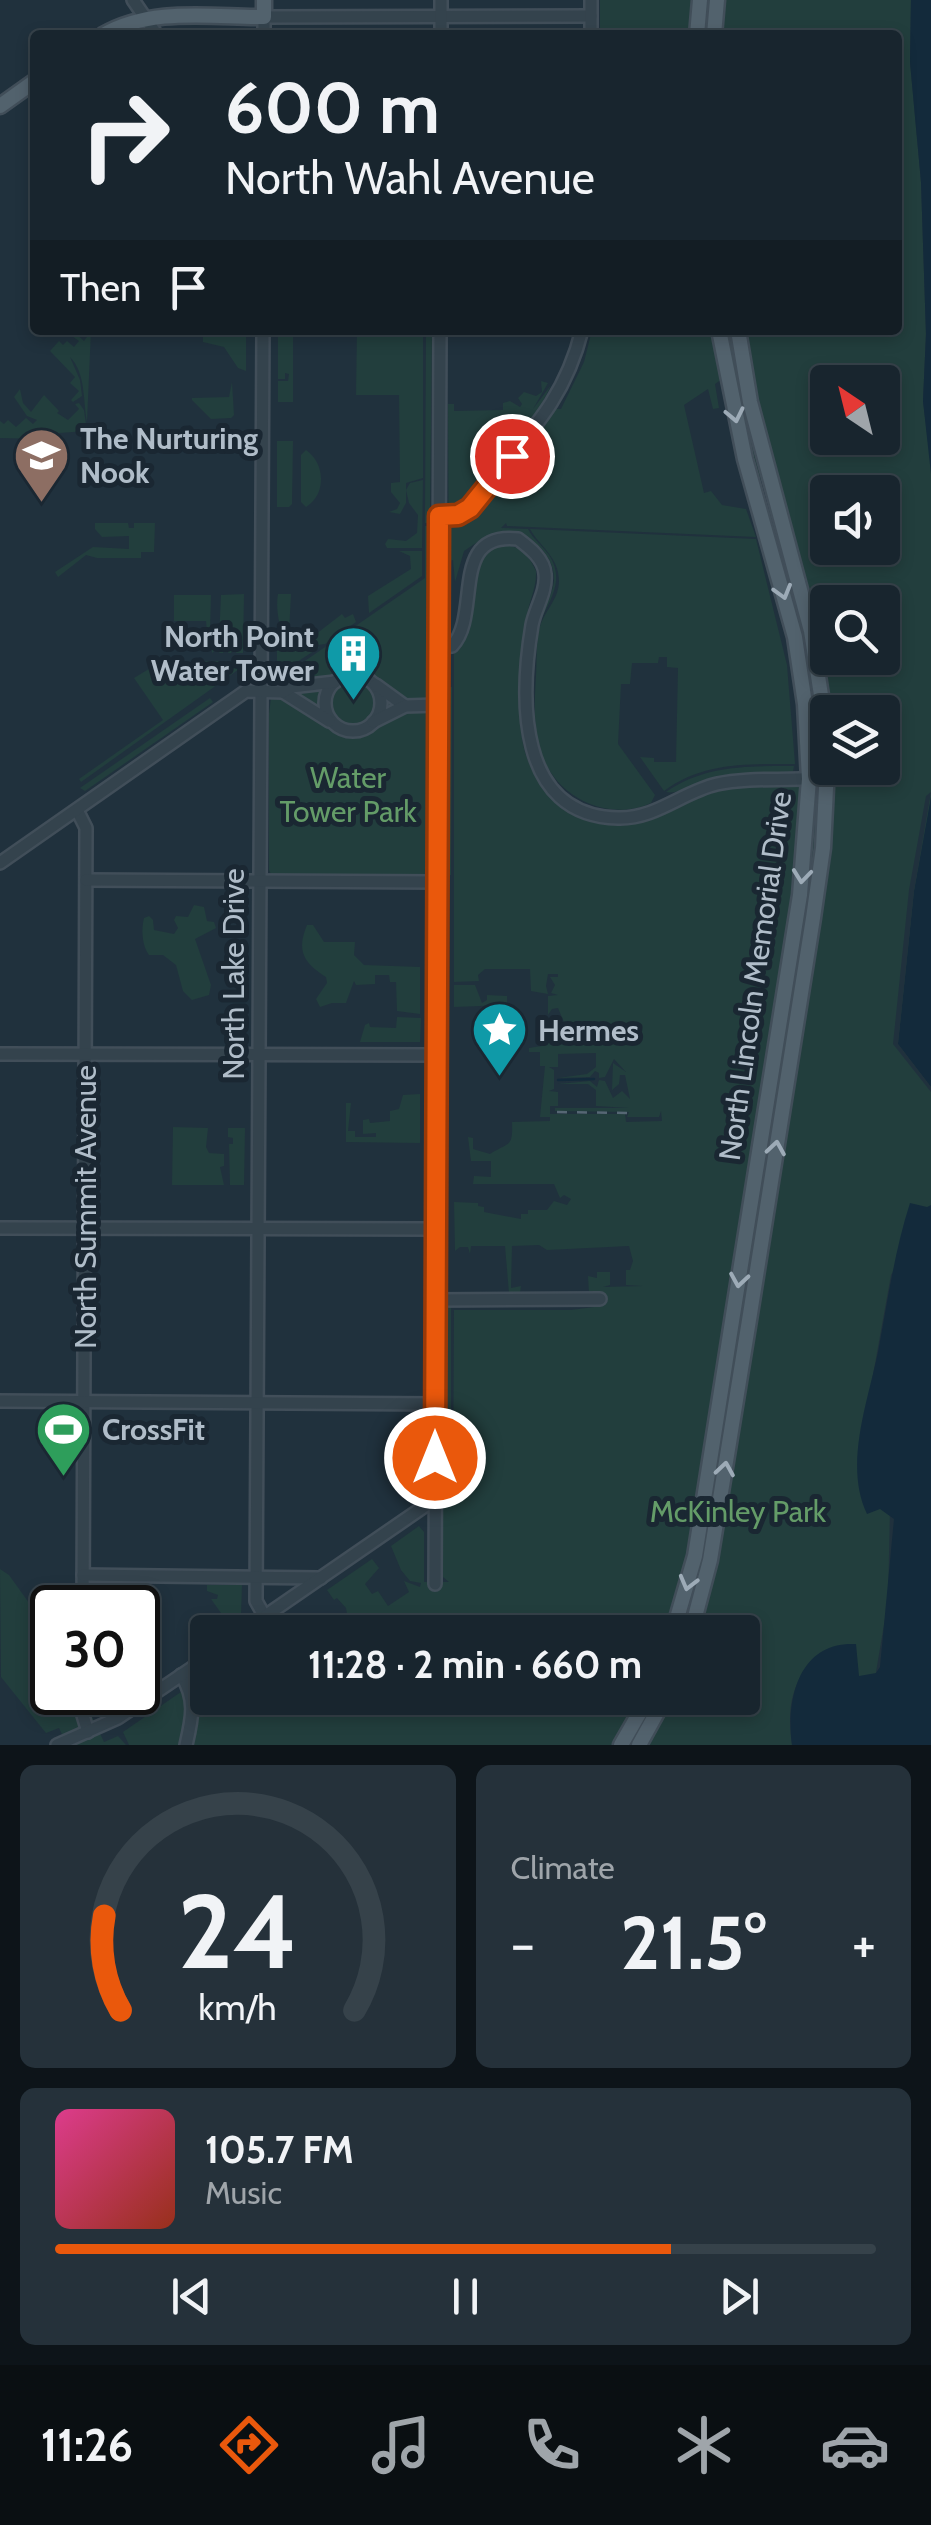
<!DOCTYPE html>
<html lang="en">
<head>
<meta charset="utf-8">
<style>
	:root { --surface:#18252e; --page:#25313a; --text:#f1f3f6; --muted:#9fa5aa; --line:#36424a; --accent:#ea580c }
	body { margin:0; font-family:Cabin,sans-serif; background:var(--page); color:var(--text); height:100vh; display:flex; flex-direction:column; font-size:38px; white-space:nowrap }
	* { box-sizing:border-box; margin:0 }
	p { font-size:32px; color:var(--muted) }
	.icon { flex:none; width:55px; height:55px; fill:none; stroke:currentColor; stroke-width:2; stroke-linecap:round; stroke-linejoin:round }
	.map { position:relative; height:1745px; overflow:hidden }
	.drawer { display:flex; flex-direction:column; gap:20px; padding:20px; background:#0d1419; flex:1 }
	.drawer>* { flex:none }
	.hud { position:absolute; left:30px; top:30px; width:872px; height:305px; border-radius:10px; box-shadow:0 5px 15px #0003,0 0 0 2px var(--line); background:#18252e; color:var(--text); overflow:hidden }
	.needle { width:65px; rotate:325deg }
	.fabs { position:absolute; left:810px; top:365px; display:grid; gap:20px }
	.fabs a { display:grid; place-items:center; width:90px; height:90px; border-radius:10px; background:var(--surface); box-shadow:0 5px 15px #0003,0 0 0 2px var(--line); font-size:50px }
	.speed { position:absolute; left:30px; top:1585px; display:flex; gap:20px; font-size:50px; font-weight:700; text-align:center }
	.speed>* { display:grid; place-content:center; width:130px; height:130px; border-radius:50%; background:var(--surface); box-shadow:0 5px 15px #0003,0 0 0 2px var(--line); line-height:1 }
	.speed .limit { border:5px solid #111; border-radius:15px; background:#fff; color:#111 }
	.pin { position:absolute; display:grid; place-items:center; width:85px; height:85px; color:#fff; margin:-42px; border:5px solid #fff; border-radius:50%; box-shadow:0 2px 10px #0007 }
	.me { position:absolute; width:110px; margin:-55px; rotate:0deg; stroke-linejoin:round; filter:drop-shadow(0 0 8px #0008) }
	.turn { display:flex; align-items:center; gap:35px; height:210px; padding:0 30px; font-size:45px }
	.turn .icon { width:130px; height:130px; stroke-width:2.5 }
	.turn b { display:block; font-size:70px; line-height:85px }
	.then { display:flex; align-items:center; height:95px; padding:0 30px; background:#0003; gap:20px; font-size:38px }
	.big { font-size:75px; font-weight:700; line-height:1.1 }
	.drawer .tile { flex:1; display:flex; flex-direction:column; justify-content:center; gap:15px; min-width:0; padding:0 35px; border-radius:15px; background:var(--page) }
	.drawer .dial { align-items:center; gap:0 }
	.dial svg { height:260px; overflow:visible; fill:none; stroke:var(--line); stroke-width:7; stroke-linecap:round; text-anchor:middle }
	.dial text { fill:var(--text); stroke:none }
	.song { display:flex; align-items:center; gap:30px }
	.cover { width:120px; height:120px; border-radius:15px; background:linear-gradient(135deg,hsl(330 70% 55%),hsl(10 70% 35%)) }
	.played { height:10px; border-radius:5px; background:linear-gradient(90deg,var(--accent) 75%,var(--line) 75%) }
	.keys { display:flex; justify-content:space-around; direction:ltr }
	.heat { display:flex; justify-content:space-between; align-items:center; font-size:55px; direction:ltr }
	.drawer .tiles { flex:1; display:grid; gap:20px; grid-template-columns:1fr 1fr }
	.tile:last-child { grid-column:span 2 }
	.trip { position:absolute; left:190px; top:1615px; width:570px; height:100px; border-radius:10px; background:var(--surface); box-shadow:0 5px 15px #0003,0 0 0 2px var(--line); font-weight:700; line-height:100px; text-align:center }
	.tab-bar { display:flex; height:160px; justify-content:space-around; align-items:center; background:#0a0f12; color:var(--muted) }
	.tab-bar .icon { width:70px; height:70px }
	.tab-bar .active { color:var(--accent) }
	.tab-bar b { font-size:45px; color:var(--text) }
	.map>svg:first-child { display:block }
	.green { fill:#223e3d; fill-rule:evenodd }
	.water { fill:#132a3b }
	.pier { fill:#20313d }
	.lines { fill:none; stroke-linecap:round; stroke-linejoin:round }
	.stream { stroke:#132a3b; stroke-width:2.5 }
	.minor-casing { stroke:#414e59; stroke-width:16 }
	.major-casing { stroke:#414e59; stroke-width:19 }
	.minor { stroke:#34434d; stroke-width:11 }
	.major { stroke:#52626d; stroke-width:14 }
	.rail { stroke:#566774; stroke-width:2.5; stroke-dasharray:10 10; stroke-linecap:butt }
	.oneway { stroke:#9dabb7 }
	.route-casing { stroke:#983908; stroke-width:25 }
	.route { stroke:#ea580c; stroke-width:18 }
	.labels { text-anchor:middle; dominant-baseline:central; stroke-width:10; stroke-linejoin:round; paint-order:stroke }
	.poi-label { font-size:30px; font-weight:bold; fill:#b0bdc9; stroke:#1a2732; text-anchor:start }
	.park-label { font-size:30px; fill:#649c68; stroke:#1a2732 }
	.street-label { font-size:30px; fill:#b0bdc9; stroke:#1a2732 }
</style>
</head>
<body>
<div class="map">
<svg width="931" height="1745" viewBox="0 0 931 1745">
	<rect width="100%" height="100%" fill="#20313d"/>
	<!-- green -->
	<g class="green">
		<polygon points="600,0 692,0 690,35 600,35"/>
		<path d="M717,0H911L910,62L921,182L926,334L923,401L931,466V797L898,1044L931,1087V1205L891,1275L858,1458L890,1509L888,1601L875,1678L804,1670C789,1695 788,1717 792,1745H129L123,1732L207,1674L208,1698H742V1632H332L334,1626L347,1614L346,1608L337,1598L334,1600L327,1590L372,1559L379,1568L365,1584L372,1594L378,1591L388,1606L409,1592L404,1581L420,1587L421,1583L410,1581L401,1570L391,1546L419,1526L424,1532V1582H449L443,1577V1509L453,1501L454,1310H571L594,1307L600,1293H589L588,1276L597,1278V1272H610V1285L603,1287L643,1286L626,1285V1270H630L633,1261L629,1246L547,1250L539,1245L512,1246L511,1288L521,1286L520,1293H509L505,1246H471L470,1254L468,1247H460L455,1251L454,1202L478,1203V1206L484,1207V1212L521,1219V1214H528V1210H547L554,1201L567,1205L571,1199L564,1195L560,1198L554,1184H473L474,1176L491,1177V1161H471L468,1137L473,1138V1149L490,1154C509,1142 513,1148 512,1122L550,1121V1117H540L545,1066H540V1052H529V1048L548,1045V1034L551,1042L557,1044L564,1028L572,1026L570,1022H564L558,1008L552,1009L548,1015V996L558,995L551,993L555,985L550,977H558V974H548L546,986L548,994L531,991L530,969H485L478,975L479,981L454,982V653C484,634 457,539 509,546C523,547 531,560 536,571C537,587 529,601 527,616C521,651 517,703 522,738C530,798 593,833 648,819C673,814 694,796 719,791C754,784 791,787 826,787L823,708L738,330H898V35H714ZM828,382H882V438H828ZM828,492H882V548H828ZM828,602H882V658H828ZM828,712H882V768H828ZM596,1053V1067L587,1074L558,1078L590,1077L595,1071L599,1073V1078L605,1077L614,1059L626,1072L613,1063L612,1090L619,1084L620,1075H625L630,1099L622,1091L613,1098L605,1081L599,1080L597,1087L590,1081L558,1084H588L596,1090V1106L629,1108H555V1111L629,1112L627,1117H659L661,1111L662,1121L626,1122L625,1114H550V1106H558V1092L549,1091L554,1089V1070L549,1067H558V1054Z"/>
		<path d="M80,330H91L87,422C83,402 86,373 70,357L80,380L82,396L73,402L71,400L79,391L70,383L75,377L50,351L59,341L63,345L67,341L74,347L79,341L72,336L75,333L84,341L87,337Z"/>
		<polygon points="203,330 246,330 246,371 238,368 224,347 203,342"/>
		<polygon points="289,330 293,330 293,402 278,402 278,381 288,381 289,374 285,373 285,379 278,379 278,336 288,335"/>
		<polygon points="357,330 423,330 423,478 406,483 406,503 400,514 389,512 397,509 400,503 391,492 391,483 400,482 399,395 356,395"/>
		<polygon points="426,330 432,330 430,523 425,523"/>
		<path d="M592,330H713L722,379L715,384L719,408L713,409L708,389L684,405L704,493L711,491L722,505L746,509L756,537L507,526L506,523L501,528L528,529C533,539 542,545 549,555C568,584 544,606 536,633C539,617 553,596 554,580C555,553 526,529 500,532C487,534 475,544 464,551L455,582L453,560L450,561L449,636L448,404H454V411L503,410V403L510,401L520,407L522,404L518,398L524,392L536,396L542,392L541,381L548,383L533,409L551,385L540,408L561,409L584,362Z"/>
		<polygon points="725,330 731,330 762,476 758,484"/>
		<polygon points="232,382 234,415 231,418 211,419 192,400 192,398 229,397"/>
		<polygon points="20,389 23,403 31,412 44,395 59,411 57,413 68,420 79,409 75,404 79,403 84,410 87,431 59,433 59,446 55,451 53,439 46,438 45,429 44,439 0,438 0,421 4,424 8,420 16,427 26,418 33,424 37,420 27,416 14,397"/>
		<polygon points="277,441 293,441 292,504 289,507 277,507"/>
		<path d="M306,450C325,463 327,494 306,507L301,502V455Z"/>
		<polygon points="423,480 422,548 387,548 385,544 388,539 406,541 417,533 418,515 409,503 406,490 410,483"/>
		<polygon points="95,523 128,523 129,528 134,528 134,523 155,523 154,552 141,552 141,558 97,558 86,555 58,577 55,572 93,547 129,549 129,536 102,537 95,529"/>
		<polygon points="425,526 430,526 428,872 421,876 271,874 269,870 269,713 273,683 425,578"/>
		<path d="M530,529L756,539L787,665L795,764C748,764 703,762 664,791L640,757L654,758V762H676L678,668L667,667V657H659L658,663H632L630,684H621L618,744L655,795L651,803C629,814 599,811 578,798C532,770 533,723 536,676C537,661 536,644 539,630C543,612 559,600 559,581C559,557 540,547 530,529Z"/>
		<polygon points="399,551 422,551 422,576 369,613 368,596 411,569 410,556"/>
		<polygon points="244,594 243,653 236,653 237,648 234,648 231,653 228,653 229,648 225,648 223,653 219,653 221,648 217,648 212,653 212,649 219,639 221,595"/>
		<path d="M278,594H291L289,633L296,643L307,641L342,614L345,618L353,614L356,622L325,644L295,648C280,638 275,611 278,594Z"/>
		<polygon points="174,595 211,595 210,631 207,632 206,621 174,621"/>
		<polygon points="284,642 295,651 320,647 280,673 277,669 277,645"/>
		<polygon points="212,661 243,662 242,667 81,782 79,779 163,720 134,678 157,664"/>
		<polygon points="447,687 452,687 451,875 446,875"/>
		<polygon points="210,698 213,702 85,791 80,788"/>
		<path d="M794,766L793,772C766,773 738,771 711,778C696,782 680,795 666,792C704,765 749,766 794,766Z"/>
		<path d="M194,905L204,907L207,921L214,922L216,928L195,939L211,985L209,995L192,1000L183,991L176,965L163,955H149C142,946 141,929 144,918L149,916L153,920L154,930L174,934L178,928L174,920L176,916L188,917Z"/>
		<path d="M307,925H313L324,942H355L354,955L364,965L420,967V1014L397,1011L396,982H390L389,975H375V984L356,985L354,981L346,1003H332L320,1007L316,999L327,983L326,977C304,963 296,951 307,925Z"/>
		<polygon points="454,985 475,985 482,1003 487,1000 487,995 507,996 507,1005 454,1007"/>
		<polygon points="397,1017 421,1018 420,1042 360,1042 365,1025 369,1023 370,1027 396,1028"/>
		<polygon points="346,1070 346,1103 351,1103 348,1131 355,1131 355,1137 376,1137 376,1133 363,1134 363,1120 369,1119 370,1123 390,1121 390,1111 399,1109 403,1095 420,1094 420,1143 346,1142"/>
		<polygon points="173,1127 208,1128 206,1147 209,1153 224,1154 224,1166 220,1167 224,1185 172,1185"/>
		<polygon points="228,1128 245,1128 244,1185 230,1185 229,1144 233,1144 233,1138 228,1137"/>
		<polygon points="447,1307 451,1307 451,1414 444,1414 444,1310"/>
		<polygon points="444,1419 451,1419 451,1500 443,1506"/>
		<polygon points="0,1569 9,1575 52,1635 52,1692 81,1693 104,1742 118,1736 126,1745 67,1745 59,1728 46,1733 1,1677"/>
		<polygon points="207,1585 242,1585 241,1615 219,1630 215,1617 221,1613 211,1599 217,1599 218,1595 207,1591"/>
	</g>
	<!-- water -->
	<g class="water">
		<polygon points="911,0 931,0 931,474 923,401 926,334 921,182 910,62"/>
		<polygon points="931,797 931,1087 898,1044 914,891"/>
		<path d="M910,1203L927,1207L931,1205V1745H792C786,1700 798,1641 856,1644L859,1676L876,1673L880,1667L894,1519L880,1509L867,1514C843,1464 869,1399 879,1347C888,1298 895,1250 910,1203Z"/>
	</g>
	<!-- pier -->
	<polygon class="pier" points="931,792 914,891 898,1044 931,1087 931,1092 893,1044 909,890 926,796"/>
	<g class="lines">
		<!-- stream -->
		<polyline class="stream" points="558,1080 594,1079"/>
		<defs>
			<g id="minor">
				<polyline points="133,0 157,35"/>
				<polyline points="264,35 264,17 591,16"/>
				<polyline points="441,35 441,0"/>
				<polyline points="591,35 591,0"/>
				<polyline points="263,330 256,1601 265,1617"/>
				<path d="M439,517C446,516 455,516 462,513C476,507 483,488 493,477C534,428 566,395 582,330"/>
				<path d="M438,647L452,646C482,615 448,531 518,539C530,548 544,559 545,574C547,591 535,609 532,625C520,697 516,816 618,818C656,819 682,792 717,784C749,777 784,781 816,778"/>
				<circle cx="353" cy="703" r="28"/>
				<polyline points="376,685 405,706"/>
				<polyline points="283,692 329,721"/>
				<polyline points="373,722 405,706 438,705"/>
				<polyline points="77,810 86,828 83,1608"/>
				<polyline points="0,863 246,691 283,692 291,687 335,682"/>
				<polyline points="86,880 437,882"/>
				<polyline points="0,1054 437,1055"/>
				<polyline points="0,1228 436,1229"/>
				<polyline points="436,1300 600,1299"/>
				<polyline points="0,1401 436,1404"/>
				<polyline points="83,1575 321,1578"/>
				<polyline points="435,1584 440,330"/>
				<polyline points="242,1632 435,1499"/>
				<path d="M181,1675C197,1699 192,1719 186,1745"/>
				<polyline points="82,1692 81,1709 88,1732"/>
				<polyline points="57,1745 118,1718 208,1657"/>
			</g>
			<g id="major">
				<path d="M103,35C151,7 210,17 264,17V0"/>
				<polyline points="697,35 700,0"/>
				<polyline points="714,35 717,0"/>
				<polyline points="0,106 35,81"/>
				<polyline points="673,1632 695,1556 733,1315 800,895 809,779 805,704 795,637 745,459 719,330"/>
				<polyline points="691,1632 710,1560 750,1314 813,918 823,848 826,788 823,708 811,631 750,402 738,330"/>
				<polyline points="621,1745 648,1698"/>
				<polyline points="639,1745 665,1698"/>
			</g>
		</defs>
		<!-- minor casing -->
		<use href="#minor" class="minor-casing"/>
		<!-- major casing -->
		<use href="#major" class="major-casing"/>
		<!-- minor -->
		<use href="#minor" class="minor"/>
		<!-- major -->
		<use href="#major" class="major"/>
		<!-- rail -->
		<polyline class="rail" points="557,1112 627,1113"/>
	</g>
	<!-- one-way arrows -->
	<defs><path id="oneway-chevron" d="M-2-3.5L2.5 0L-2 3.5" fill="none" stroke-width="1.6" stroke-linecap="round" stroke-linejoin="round" transform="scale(2.5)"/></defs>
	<g class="oneway">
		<use href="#oneway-chevron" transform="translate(735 415) rotate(78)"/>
		<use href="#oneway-chevron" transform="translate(783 592) rotate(74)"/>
		<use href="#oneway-chevron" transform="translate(802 876) rotate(96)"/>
		<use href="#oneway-chevron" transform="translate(776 1148) rotate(-81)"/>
		<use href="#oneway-chevron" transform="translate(739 1280) rotate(99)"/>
		<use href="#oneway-chevron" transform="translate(725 1469) rotate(-81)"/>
		<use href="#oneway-chevron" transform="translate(688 1583) rotate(105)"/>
	</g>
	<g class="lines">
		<defs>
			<polyline id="route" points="435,1458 439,516 458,515 470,508 512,456"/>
		</defs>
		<!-- route casing -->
		<use href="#route" class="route-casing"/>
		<!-- route -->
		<use href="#route" class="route"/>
	</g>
	<!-- icons -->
	<defs>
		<symbol id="school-pin" viewBox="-11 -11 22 30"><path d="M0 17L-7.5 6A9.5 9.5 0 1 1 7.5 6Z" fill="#8d6e63" stroke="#1a2732"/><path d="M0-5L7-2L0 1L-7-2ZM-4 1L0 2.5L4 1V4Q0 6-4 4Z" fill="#fff"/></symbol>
		<symbol id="building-pin" viewBox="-11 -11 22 30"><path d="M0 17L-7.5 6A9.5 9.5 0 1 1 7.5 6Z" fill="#0f9aa8" stroke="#1a2732"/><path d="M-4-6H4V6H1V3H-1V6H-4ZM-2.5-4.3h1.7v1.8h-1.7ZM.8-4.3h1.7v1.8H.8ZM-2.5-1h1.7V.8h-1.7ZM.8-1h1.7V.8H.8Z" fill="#fff"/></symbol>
		<symbol id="sight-pin" viewBox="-11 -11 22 30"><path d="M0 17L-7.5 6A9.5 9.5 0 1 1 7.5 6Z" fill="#0f9aa8" stroke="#1a2732"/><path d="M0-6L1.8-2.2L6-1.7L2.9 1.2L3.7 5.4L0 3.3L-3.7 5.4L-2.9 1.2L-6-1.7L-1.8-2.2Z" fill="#fff"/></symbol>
		<symbol id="stadium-pin" viewBox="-11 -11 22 30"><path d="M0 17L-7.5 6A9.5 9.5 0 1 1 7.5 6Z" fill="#2e9e5b" stroke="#1a2732"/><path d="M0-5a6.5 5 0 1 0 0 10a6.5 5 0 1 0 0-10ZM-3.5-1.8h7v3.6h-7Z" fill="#fff"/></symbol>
	</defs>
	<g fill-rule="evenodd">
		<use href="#school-pin" x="10" y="424" width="63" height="86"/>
		<use href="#building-pin" x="322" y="622" width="63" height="86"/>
		<use href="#sight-pin" x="468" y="998" width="63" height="86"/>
		<use href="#stadium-pin" x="32" y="1398" width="63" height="86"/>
	</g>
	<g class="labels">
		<!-- poi labels -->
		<g class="poi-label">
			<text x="80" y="438">The Nurturing<tspan x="80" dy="34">Nook</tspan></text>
			<text x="314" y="636" text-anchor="end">North Point<tspan x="314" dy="34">Water Tower</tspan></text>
			<text x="538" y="1030">Hermes</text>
			<text x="102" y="1429">CrossFit</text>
		</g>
		<!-- park labels -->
		<g class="park-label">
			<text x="348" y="777">Water<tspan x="348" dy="34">Tower Park</tspan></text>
			<text x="738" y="1511">McKinley Park</text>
		</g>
		<!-- street labels -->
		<g class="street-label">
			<text transform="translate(233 974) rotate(-90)">North Lake Drive</text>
			<text transform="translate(755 976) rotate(-82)">North Lincoln Memorial Drive</text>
			<text transform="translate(85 1207) rotate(-90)">North Summit Avenue</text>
		</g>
	</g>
</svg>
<div class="fabs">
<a><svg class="needle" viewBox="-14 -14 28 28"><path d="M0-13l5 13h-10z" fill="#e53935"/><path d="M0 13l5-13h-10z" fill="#9fa5aa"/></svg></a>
<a><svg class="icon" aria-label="sound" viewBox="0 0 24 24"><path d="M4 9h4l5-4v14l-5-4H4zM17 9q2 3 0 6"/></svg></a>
<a><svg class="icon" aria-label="search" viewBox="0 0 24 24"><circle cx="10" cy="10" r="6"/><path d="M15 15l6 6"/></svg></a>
<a><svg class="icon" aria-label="layers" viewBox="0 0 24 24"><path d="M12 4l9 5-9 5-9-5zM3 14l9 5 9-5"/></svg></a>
</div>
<div class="speed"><div class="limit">30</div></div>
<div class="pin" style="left:512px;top:456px;background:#d93025"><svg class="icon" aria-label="arrive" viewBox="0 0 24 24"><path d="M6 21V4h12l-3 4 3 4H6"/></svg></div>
<svg class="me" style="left:435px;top:1458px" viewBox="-20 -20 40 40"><circle r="17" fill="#ea580c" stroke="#fff" stroke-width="3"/><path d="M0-11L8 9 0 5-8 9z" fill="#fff"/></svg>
<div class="trip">11:28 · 2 min · 660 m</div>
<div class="hud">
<div class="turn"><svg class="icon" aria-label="right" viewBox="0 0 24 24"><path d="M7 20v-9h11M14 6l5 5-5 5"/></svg><div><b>600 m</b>North Wahl Avenue</div></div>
<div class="then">Then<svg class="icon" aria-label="arrive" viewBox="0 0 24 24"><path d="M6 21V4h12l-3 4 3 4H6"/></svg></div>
</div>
</div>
<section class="drawer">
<div class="tiles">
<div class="tile dial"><svg viewBox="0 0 100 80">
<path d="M14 69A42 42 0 1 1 86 69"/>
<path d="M14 69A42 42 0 0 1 9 40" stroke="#ea580c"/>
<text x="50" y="56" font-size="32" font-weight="700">24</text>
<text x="50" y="72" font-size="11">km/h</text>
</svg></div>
<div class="tile"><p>Climate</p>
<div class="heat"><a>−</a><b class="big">21.5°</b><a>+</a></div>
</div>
<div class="tile">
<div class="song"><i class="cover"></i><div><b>105.7 FM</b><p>Music</p></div></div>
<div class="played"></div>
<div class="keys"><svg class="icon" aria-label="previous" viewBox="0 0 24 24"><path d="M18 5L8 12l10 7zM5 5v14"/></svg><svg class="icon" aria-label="pause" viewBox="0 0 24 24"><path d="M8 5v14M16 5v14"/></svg><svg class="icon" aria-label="next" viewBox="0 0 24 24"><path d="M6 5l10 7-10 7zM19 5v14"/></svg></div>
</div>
</div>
</section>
<nav class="tab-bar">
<b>11:26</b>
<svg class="icon active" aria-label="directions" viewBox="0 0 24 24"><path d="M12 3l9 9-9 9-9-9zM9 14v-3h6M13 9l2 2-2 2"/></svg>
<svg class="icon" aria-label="music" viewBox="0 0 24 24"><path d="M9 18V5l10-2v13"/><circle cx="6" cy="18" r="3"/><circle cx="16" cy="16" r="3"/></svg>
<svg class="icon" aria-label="phone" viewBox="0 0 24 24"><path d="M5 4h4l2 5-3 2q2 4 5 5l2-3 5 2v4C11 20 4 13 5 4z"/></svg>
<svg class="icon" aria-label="climate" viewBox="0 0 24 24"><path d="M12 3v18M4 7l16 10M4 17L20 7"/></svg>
<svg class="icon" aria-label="car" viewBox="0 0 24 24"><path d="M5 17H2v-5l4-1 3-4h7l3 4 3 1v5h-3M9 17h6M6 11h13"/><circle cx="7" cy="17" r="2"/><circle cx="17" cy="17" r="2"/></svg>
</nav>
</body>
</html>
